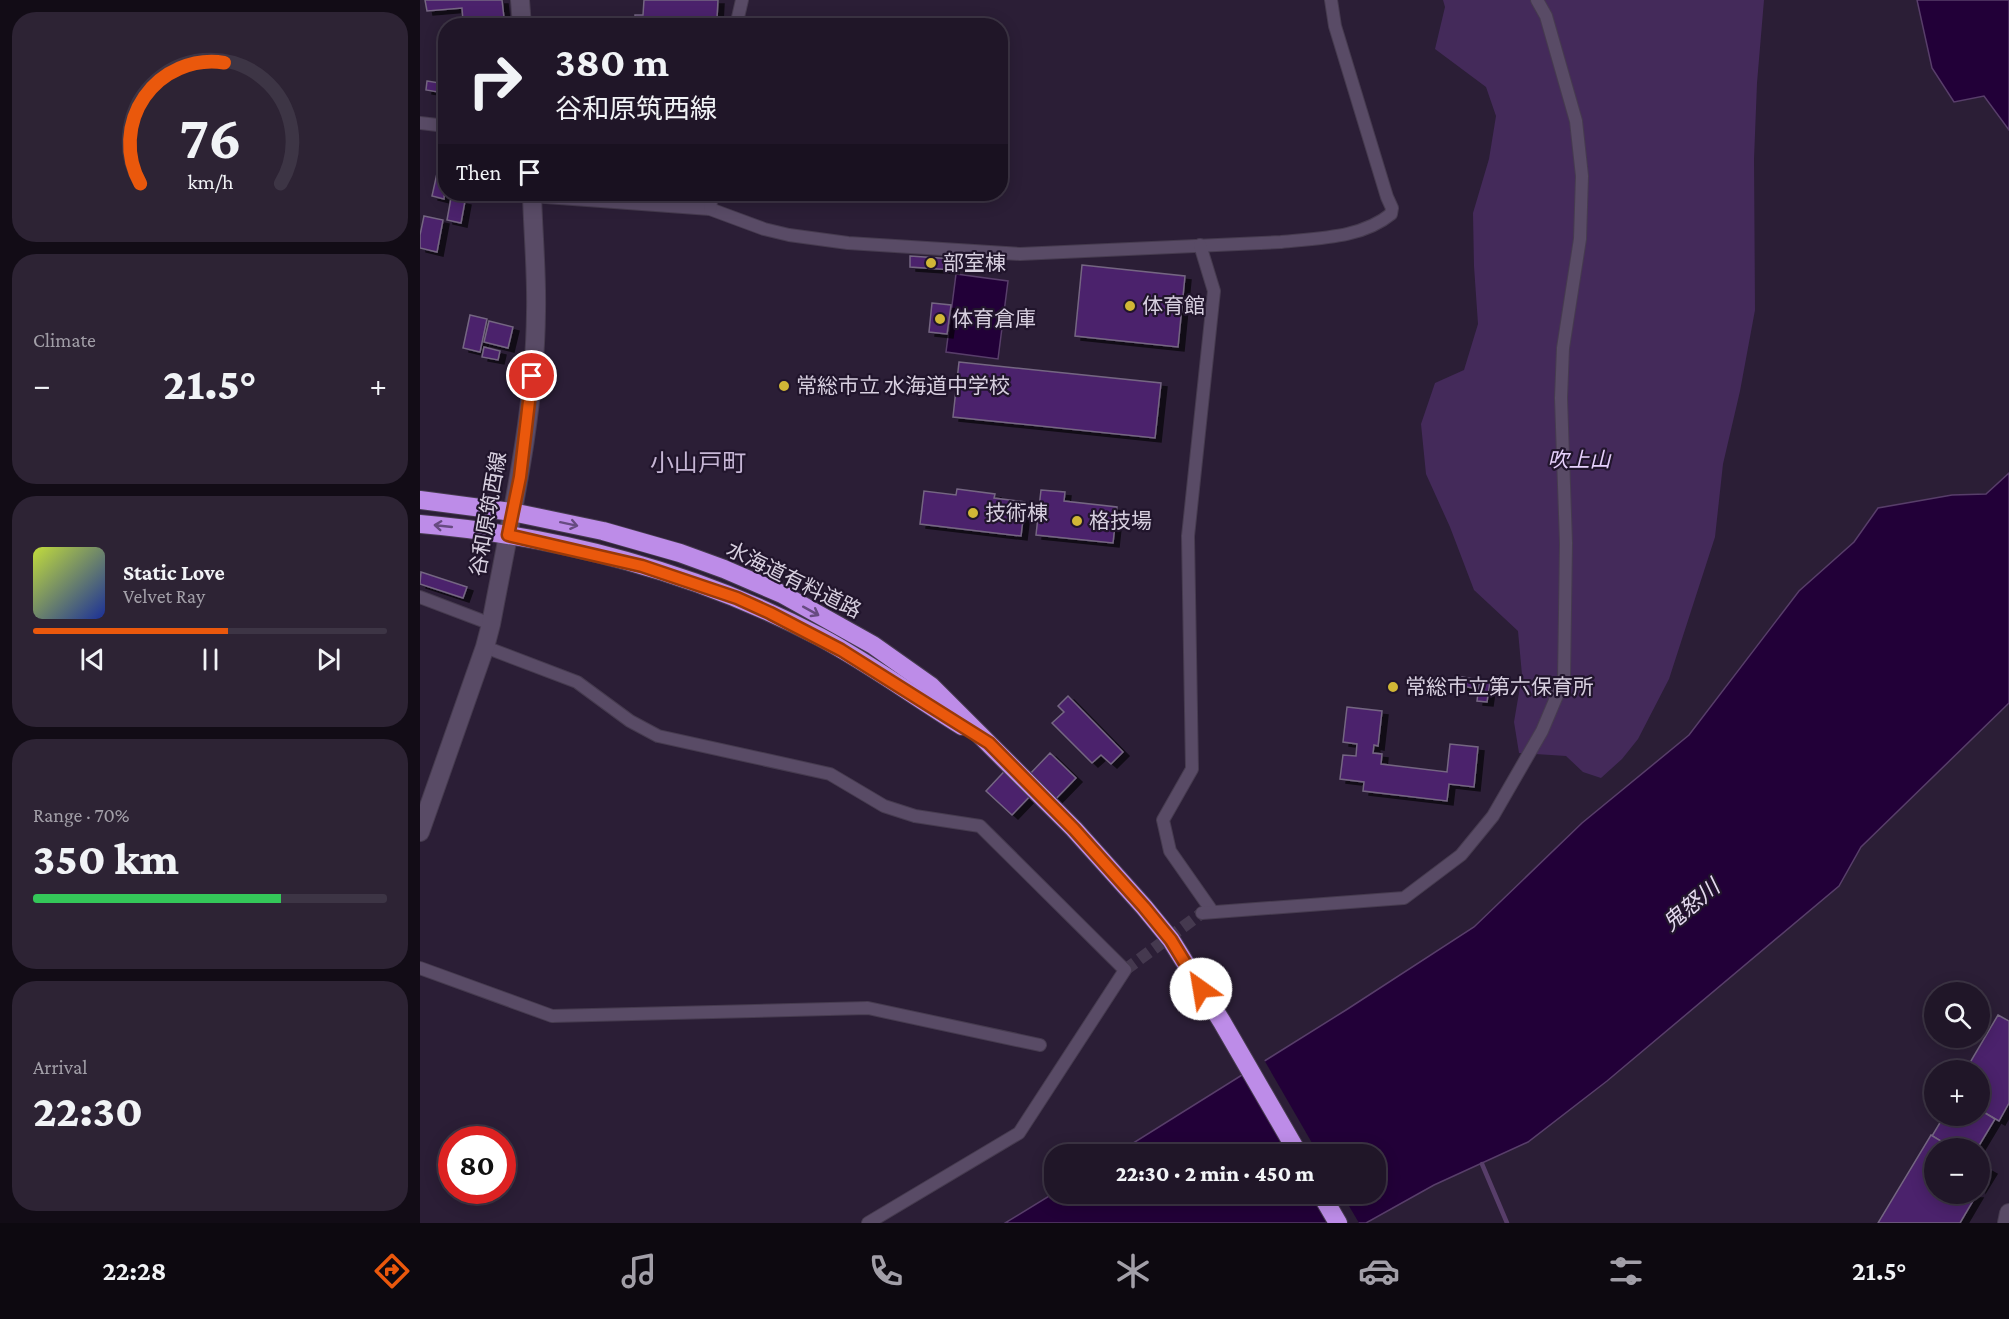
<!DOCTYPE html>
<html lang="en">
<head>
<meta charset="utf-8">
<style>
	:root { --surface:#201628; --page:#2d2334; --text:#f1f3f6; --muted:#a29fa8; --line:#3d3545; --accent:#ea580c }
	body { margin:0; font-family:"Crimson Pro","Noto Sans JP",serif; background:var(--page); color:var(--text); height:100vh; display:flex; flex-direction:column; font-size:22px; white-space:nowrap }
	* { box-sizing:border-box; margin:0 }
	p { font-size:20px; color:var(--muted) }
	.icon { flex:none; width:33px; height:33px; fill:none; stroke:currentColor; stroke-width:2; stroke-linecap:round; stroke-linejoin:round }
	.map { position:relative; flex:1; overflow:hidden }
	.sheet { display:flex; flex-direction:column; gap:12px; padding:12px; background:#120c16; width:420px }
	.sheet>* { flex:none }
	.guide { position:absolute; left:18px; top:18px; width:570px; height:183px; border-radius:24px; box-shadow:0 3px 15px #0003,0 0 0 2px var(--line); background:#201628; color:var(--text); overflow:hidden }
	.tools { position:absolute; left:1504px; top:982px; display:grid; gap:12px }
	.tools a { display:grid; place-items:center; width:66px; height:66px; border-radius:50%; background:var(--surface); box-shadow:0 3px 15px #0003,0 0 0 2px var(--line); font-size:30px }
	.speed { position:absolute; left:18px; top:1126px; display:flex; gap:12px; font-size:30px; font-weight:700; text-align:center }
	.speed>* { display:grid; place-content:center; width:78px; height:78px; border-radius:50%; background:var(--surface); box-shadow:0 3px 15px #0003,0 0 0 2px var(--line); line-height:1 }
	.speed .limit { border:9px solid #d22; background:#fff; color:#111 }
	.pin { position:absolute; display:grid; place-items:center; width:51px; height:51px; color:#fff; margin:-26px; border:3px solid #fff; border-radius:50%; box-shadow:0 2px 6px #0007 }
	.me { position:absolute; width:66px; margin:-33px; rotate:328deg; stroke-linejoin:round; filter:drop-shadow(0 0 4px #0008) }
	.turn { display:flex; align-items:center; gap:21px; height:126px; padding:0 18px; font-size:27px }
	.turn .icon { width:78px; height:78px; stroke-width:2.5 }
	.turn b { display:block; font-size:42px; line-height:51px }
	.then { display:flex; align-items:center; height:57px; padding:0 18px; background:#0003; gap:12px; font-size:22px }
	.big { font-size:45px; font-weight:800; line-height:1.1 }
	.sheet .card { flex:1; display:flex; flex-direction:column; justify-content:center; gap:9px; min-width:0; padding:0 21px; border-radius:24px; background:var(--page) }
	.sheet .dial { align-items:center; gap:0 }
	.dial svg { height:156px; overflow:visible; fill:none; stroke:var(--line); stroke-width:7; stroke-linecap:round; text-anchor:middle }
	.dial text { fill:var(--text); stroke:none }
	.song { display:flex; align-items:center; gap:18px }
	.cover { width:72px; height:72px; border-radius:9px; background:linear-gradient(135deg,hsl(70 70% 55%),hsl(230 70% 35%)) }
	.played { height:6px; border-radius:3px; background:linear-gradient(90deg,var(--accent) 55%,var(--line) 55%) }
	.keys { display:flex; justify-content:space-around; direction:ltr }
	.heat { display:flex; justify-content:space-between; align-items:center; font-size:33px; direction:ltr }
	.charge { height:9px; border-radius:4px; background:linear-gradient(90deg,#34c759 70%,var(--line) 0) }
	.trip { position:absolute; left:624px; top:1144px; width:342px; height:60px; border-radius:24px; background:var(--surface); box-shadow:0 3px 15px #0003,0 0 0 2px var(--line); font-weight:800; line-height:60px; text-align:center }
	.dock { display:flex; height:96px; justify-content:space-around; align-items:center; background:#0d0910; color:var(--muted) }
	.dock .icon { width:42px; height:42px }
	.dock .on { color:var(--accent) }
	.dock b { font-size:27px; color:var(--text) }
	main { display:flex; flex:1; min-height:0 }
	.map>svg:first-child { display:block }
	.green { fill:#442a5a }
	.water { fill:#220038; stroke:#583e6a; stroke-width:1.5 }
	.pier { fill:#2b1e36 }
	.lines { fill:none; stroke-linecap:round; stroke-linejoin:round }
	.stream { stroke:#583e6a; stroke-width:4.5 }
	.building { fill:#4c206c; stroke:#746682; stroke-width:1.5; filter:url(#shadow) }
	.street-tunnel { stroke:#45394f; stroke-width:12; stroke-dasharray:12 6; stroke-linecap:butt }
	.street-casing { stroke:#463b4f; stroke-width:14 }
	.secondary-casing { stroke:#463b4f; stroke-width:20 }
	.highway-casing { stroke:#463b4f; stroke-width:20 }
	.street { stroke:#594b66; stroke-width:12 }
	.secondary { stroke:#594b66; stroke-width:18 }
	.highway { stroke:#bd8ce8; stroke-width:18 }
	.oneway { stroke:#674b81 }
	.route-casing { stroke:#983908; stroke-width:15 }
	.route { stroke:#ea580c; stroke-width:10 }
	.poi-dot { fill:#d1b736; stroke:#21152c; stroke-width:2 }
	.labels { text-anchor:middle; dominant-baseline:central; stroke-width:4.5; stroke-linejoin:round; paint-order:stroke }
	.poi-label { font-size:21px; fill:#d7cfdf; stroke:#21152c; text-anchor:start }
	.park-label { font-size:21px; font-style:italic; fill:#e6d0fc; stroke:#21152c }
	.street-label { font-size:21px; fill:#d7cfdf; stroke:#21152c }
	.water-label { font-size:22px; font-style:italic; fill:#e4d9ef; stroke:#21152c }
	.quarter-label { font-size:24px; fill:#c6b6d5; stroke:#21152c }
</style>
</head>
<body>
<main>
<section class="sheet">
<div class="card dial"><svg viewBox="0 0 100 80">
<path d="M14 69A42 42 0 1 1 86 69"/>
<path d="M14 69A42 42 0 0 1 57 7" stroke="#ea580c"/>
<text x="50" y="56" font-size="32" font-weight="700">76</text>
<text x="50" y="72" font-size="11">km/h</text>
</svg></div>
<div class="card"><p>Climate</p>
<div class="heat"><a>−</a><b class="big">21.5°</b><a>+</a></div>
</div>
<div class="card">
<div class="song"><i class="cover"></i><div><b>Static Love</b><p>Velvet Ray</p></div></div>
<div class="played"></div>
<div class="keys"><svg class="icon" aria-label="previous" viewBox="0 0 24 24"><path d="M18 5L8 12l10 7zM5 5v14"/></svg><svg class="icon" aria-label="pause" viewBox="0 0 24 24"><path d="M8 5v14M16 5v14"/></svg><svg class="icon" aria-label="next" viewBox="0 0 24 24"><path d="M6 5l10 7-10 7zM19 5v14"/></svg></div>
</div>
<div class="card"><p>Range · 70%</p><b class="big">350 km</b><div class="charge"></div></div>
<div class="card"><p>Arrival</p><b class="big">22:30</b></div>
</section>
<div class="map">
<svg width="1589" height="1223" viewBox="0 0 1589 1223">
	<defs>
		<filter id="shadow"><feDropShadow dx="6" dy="4" stdDeviation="0" flood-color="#0009"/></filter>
	</defs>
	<rect width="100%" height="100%" fill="#2b1e36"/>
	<!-- green -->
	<polygon class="green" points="1023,0 1344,0 1337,83 1334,159 1335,310 1320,391 1303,464 1295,537 1249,679 1218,739 1202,759 1181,778 1163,772 1146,756 1099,753 1094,722 1102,675 1098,631 1054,590 1030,527 1006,474 1001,424 1015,383 1044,370 1058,324 1054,266 1053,213 1069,159 1076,116 1066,87 1015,49 1025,7"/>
	<!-- water -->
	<g class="water">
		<polygon points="1497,0 1589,0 1589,130 1564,96 1534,102 1512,68"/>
		<polygon points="536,274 588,281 578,359 526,352"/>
		<polygon points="1589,473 1589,703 1441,847 1419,886 1187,1081 1108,1142 1014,1185 946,1223 585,1223 634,1193 956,1194 956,1155 694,1155 926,1010 1054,927 1162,823 1269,735 1379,591 1434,542 1458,508 1532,495 1566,494"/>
	</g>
	<!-- pier -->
	<g class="pier">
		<polygon points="843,1058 899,1155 869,1155 821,1071"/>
		<polygon points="891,1194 922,1194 939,1223 908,1223"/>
	</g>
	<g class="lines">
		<!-- stream -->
		<polyline class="stream" points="1062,1164 1087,1223"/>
	</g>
	<!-- building -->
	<g class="building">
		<polygon points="5,0 82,0 84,18 43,21 42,8 7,11"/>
		<polygon points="224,0 298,0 297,18 293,18 293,26 215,26 215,15 223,15"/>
		<polygon points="7,81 26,84 24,93 6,90"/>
		<polygon points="20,160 26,162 24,199 12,196"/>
		<polygon points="31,198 45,201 41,223 27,220"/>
		<polygon points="4,216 23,220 17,252 0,248 0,235"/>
		<polygon points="490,256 533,259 533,270 490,267"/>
		<polygon points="662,265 765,276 758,347 655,336"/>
		<polygon points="512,303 531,305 527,334 509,332"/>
		<polygon points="50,315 67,319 60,352 43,348"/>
		<polygon points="69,321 93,327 88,348 64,342"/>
		<polygon points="64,347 80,351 78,360 62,357"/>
		<polygon points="539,362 741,383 735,438 533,417"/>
		<polygon points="537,489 575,494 574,498 605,502 601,536 500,524 504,491 536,495"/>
		<polygon points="621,490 645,492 644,501 697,507 693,543 616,535"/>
		<polygon points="1,572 47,587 43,598 0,584"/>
		<polygon points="1042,677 1054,679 1053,688 1040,686"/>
		<polygon points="1060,679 1070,681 1067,702 1057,701"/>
		<polygon points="648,696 703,752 691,764 681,755 672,763 632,723 644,712 638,706"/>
		<polygon points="927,707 962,711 958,746 954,745 953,753 962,754 961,764 1027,772 1030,744 1058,747 1054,787 1029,784 1027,801 943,791 944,782 920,779 923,755 936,756 937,744 923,742"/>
		<polygon points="630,753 656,778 628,807 613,793 592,815 566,791 593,762 608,776"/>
		<polygon points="1578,1015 1589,1021 1589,1103 1579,1121 1560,1110 1560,1071 1545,1071"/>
		<polygon points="1560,1110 1575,1119 1557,1149 1534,1149 1512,1136 1524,1116 1560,1116"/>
		<polygon points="1511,1135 1534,1149 1515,1149 1515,1194 1557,1194 1540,1223 1458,1223"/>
		<polygon points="1560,1164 1571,1170 1560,1188"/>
	</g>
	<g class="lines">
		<!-- street-tunnel -->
		<polyline class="street-tunnel" points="705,970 782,913"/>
		<defs>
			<g id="street">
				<polyline points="316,26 322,0"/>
				<polyline points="0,123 26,126"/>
				<path d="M112,196L290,209L344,229L369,235L428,243L600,254L861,242C899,238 942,238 971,214L972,208L967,197L915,26L911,0"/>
				<polyline points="290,209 292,194"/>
				<polyline points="780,245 794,291 768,536 772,769 743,820 750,851 792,911"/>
				<polyline points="0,597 71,624"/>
				<polyline points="65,647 157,682 210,721 238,736 410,774 464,806 495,816 560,826 705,970 599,1133 448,1223"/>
				<polyline points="782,913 984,898 1041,855 1073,816 1122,731 1144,679 1146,543 1141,398 1143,348 1160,239 1162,176 1156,121 1126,16 1117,0"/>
				<polyline points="0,968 132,1016 448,1008 620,1045"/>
			</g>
			<g id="secondary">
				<polyline points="100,0 102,26"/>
				<path d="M0,832L65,647L71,624C90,522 115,417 116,312C117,273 113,233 112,194"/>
				<polyline points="1587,1223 1589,1213"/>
			</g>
			<g id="highway">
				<polyline points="0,500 92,512 183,531 260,553 304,569 362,594 453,645 511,686 654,829 724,907 751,940 802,1022 879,1155"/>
				<path d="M0,524C138,536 277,572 400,637C449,663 495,697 542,726"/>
				<polyline points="901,1194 918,1223"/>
			</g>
		</defs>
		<!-- street casing -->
		<use href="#street" class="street-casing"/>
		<!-- secondary casing -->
		<use href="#secondary" class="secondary-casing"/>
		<!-- highway casing -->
		<use href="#highway" class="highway-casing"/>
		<!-- street -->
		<use href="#street" class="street"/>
		<!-- secondary -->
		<use href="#secondary" class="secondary"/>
		<!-- highway -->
		<use href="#highway" class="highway"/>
	</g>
	<!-- one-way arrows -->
	<defs><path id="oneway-shaft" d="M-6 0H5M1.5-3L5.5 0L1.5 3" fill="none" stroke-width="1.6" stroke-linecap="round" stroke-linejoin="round" transform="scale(1.5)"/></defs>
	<g class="oneway">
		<use href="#oneway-shaft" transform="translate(149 524) rotate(12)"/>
		<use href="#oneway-shaft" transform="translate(23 526) rotate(-174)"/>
		<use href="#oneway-shaft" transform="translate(391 611) rotate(29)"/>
	</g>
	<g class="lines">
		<defs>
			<polyline id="route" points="112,376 100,477 88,535 222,566 317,598 350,613 421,650 569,743 654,829 724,907 751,940 781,989"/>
		</defs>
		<!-- route casing -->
		<use href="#route" class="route-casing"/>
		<!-- route -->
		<use href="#route" class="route"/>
	</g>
	<!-- markers -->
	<g class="poi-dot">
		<circle cx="511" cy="263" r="6"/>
		<circle cx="710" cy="306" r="6"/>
		<circle cx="520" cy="319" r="6"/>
		<circle cx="364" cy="386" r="6"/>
		<circle cx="553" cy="513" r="6"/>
		<circle cx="657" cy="521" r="6"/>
		<circle cx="973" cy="687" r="6"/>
	</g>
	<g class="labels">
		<!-- poi labels -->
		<g class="poi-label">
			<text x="523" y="263">部室棟</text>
			<text x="722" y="306">体育館</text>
			<text x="532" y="319">体育倉庫</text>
			<text x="376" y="386">常総市立 水海道中学校</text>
			<text x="565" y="513">技術棟</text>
			<text x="669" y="521">格技場</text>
			<text x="985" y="687">常総市立第六保育所</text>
		</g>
		<!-- park labels -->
		<g class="park-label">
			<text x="1159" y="460">吹上山</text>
		</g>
		<!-- street labels -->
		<g class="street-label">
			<text transform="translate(68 514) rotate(-80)">谷和原筑西線</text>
			<text transform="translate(374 580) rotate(26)">水海道有料道路</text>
		</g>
		<!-- water labels -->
		<g class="water-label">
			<text transform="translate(1271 905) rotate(-40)">鬼怒川</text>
		</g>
		<!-- quarter labels -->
		<g class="quarter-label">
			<text x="278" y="462">小山戸町</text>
		</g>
	</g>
</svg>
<div class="tools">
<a><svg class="icon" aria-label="search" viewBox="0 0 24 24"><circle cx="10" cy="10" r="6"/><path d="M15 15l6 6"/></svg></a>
<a>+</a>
<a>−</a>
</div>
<div class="speed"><div class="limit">80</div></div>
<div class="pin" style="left:112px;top:376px;background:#d93025"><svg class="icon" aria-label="arrive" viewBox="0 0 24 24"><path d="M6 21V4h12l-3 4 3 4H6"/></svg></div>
<svg class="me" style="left:781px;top:989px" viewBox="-20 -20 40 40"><circle r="19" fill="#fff"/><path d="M0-13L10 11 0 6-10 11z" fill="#ea580c"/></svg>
<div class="trip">22:30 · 2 min · 450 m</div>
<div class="guide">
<div class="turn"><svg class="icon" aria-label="right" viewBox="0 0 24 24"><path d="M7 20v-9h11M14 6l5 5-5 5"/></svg><div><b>380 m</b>谷和原筑西線</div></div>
<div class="then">Then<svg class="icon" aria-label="arrive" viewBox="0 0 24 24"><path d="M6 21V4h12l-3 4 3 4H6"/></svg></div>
</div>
</div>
</main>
<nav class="dock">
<b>22:28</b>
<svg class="icon on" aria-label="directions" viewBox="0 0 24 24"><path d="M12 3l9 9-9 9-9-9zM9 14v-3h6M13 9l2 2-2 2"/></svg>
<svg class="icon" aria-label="music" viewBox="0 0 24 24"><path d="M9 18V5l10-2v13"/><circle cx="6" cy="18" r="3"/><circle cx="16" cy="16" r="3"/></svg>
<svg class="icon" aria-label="phone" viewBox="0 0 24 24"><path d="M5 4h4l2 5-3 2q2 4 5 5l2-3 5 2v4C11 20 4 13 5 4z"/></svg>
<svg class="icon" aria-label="climate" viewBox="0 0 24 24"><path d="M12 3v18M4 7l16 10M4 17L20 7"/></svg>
<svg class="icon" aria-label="car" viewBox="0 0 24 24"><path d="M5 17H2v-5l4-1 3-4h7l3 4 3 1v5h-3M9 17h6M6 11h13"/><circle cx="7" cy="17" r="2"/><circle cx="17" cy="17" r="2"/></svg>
<svg class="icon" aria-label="filters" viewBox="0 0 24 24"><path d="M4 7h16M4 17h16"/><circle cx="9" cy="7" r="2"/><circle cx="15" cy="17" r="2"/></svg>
<b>21.5°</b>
</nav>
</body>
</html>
